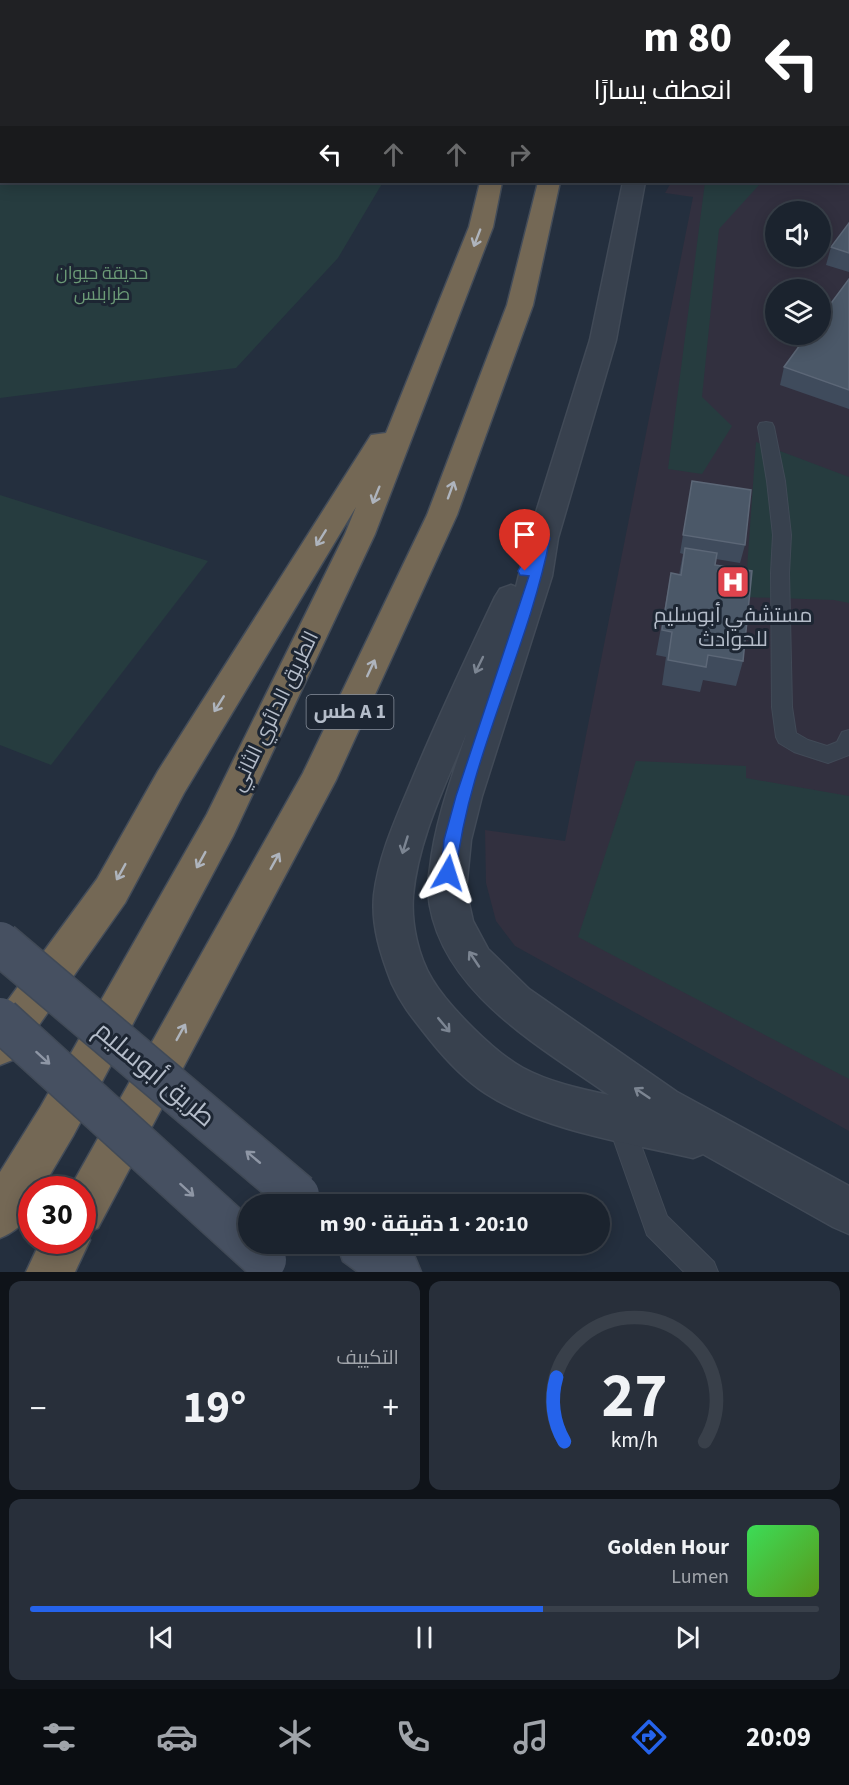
<!DOCTYPE html>
<html lang="ar">
<head>
<meta charset="utf-8">
<style>
	:root { --surface:#1b232e; --page:#282f3a; --text:#f1f3f6; --muted:#a0a4aa; --line:#39404a; --accent:#2563eb }
	body { margin:0; font-family:"Source Sans 3",Cairo,sans-serif; background:var(--page); color:var(--text); direction:rtl; height:100vh; display:flex; flex-direction:column; font-size:22px; white-space:nowrap }
	* { box-sizing:border-box; margin:0 }
	p { font-size:20px; color:var(--muted) }
	.icon { flex:none; width:33px; height:33px; fill:none; stroke:currentColor; stroke-width:2; stroke-linecap:round; stroke-linejoin:round }
	.map { position:relative; height:1272px; overflow:hidden; direction:ltr }
	.panel { display:flex; flex-direction:column; gap:9px; padding:9px; background:#0f1319; flex:1 }
	.panel>* { flex:none }
	.top-card { position:absolute; left:0px; top:0px; width:849px; height:183px; box-shadow:0 3px 15px #0003,0 0 0 2px var(--line); direction:rtl; background:#202124; color:#fff; overflow:hidden }
	.tools { position:absolute; left:765px; top:201px; display:grid; gap:12px }
	.tools a { display:grid; place-items:center; width:66px; height:66px; border-radius:50%; background:var(--surface); box-shadow:0 3px 15px #0003,0 0 0 2px var(--line); font-size:30px }
	.speed { position:absolute; left:18px; top:1176px; display:flex; gap:12px; font-size:30px; font-weight:700; text-align:center }
	.speed>* { display:grid; place-content:center; width:78px; height:78px; border-radius:50%; background:var(--surface); box-shadow:0 3px 15px #0003,0 0 0 2px var(--line); line-height:1 }
	.speed .limit { border:9px solid #d22; background:#fff; color:#111 }
	.pin { position:absolute; display:grid; place-items:center; width:51px; height:51px; color:#fff; margin:-62px -26px; border-radius:50% 50% 50% 0; rotate:-45deg; box-shadow:0 0 6px #0007 }
	.pin .icon { rotate:45deg }
	.me { position:absolute; width:66px; margin:-33px; rotate:6deg; stroke-linejoin:round; filter:drop-shadow(0 0 4px #0008) }
	.turn { display:flex; align-items:center; gap:21px; height:126px; padding:0 18px; font-size:27px }
	.turn .icon { width:78px; height:78px; stroke-width:2.5 }
	.turn b { display:block; font-size:42px; line-height:51px }
	.lanes { display:flex; align-items:center; height:57px; padding:0 18px; background:#0003; justify-content:center; gap:30px; direction:ltr }
	.lanes .off { opacity:.35 }
	.big { font-size:45px; font-weight:700; line-height:1.1 }
	.panel .card { flex:1; display:flex; flex-direction:column; justify-content:center; gap:9px; min-width:0; padding:0 21px; border-radius:12px; background:var(--page) }
	.panel .dial { align-items:center; gap:0 }
	.dial svg { height:156px; overflow:visible; fill:none; stroke:var(--line); stroke-width:7; stroke-linecap:round; text-anchor:middle }
	.dial text { fill:var(--text); stroke:none }
	.song { display:flex; align-items:center; gap:18px }
	.cover { width:72px; height:72px; border-radius:9px; background:linear-gradient(135deg,hsl(130 70% 55%),hsl(90 70% 35%)) }
	.played { height:6px; border-radius:3px; background:linear-gradient(90deg,var(--accent) 65%,var(--line) 65%) }
	.keys { display:flex; justify-content:space-around; direction:ltr }
	.heat { display:flex; justify-content:space-between; align-items:center; font-size:33px; direction:ltr }
	.panel .tiles { flex:1; display:grid; gap:9px; grid-template-columns:1fr 1fr }
	.card:last-child { grid-column:span 2 }
	.trip { position:absolute; left:238px; top:1194px; width:372px; height:60px; border-radius:30px; background:var(--surface); box-shadow:0 3px 15px #0003,0 0 0 2px var(--line); font-weight:700; line-height:60px; text-align:center; direction:rtl }
	.tab-bar { display:flex; height:96px; justify-content:space-around; align-items:center; background:#0b0e12; color:var(--muted) }
	.tab-bar .icon { width:42px; height:42px }
	.tab-bar .active { color:var(--accent) }
	.tab-bar b { font-size:27px; color:var(--text) }
	.map>svg:first-child { display:block }
	.medical { fill:#32303f; fill-rule:evenodd }
	.green { fill:#263c3f }
	.lines { fill:none; stroke-linecap:round; stroke-linejoin:round }
	.lane-casing { stroke:#414a57; stroke-width:2 }
	.street-casing { stroke:#414a57; stroke-width:3 }
	.secondary-casing { stroke:#414a57; stroke-width:3 }
	.highway-casing { stroke:#434c59; stroke-width:3 }
	.lane { fill:#38414e; fill-rule:evenodd }
	.street { fill:#38414e; fill-rule:evenodd }
	.secondary { fill:#465061; fill-rule:evenodd }
	.highway { fill:#746855; fill-rule:evenodd }
	.secondary-bridge-casing { stroke:#414a57; stroke-width:45; stroke-linecap:butt }
	.secondary-bridge { stroke:#465061; stroke-width:42 }
	.wall { fill:#3f4b5c }
	.shaded-wall { fill:#2f3b4b }
	.building { fill:#4b5868; stroke:#5c6777; stroke-width:1.5 }
	.oneway { stroke:#aeb4bd }
	.oneway2 { stroke:#7c8592 }
	.oneway3 { stroke:#8e96a5 }
	.route { fill:#2563eb; stroke:#184099; stroke-width:1.5 }
	.labels { text-anchor:middle; dominant-baseline:central; stroke-width:6; stroke-linejoin:round; paint-order:stroke }
	.far-park-label { font-size:18px; fill:#6b9a76; stroke:#1d2633 }
	.shield { fill:#1d2633; stroke:#878f9c; stroke-width:1.5 }
	.shield-label { font-size:20px; font-weight:bold; fill:#b4bcc9 }
	.poi-label { font-size:21px; fill:#b4bcc9; stroke:#1d2633 }
	.street-label { font-size:21px; fill:#b4bcc9; stroke:#1d2633 }
	.near-street-label { font-size:26px; fill:#b4bcc9; stroke:#1d2633 }
</style>
</head>
<body>
<div class="map">
<svg width="849" height="1272" viewBox="0 0 849 1272">
	<rect width="100%" height="100%" fill="#242f3e"/>
	<!-- medical -->
	<path class="medical" d="M848,90H849V1131L515,946L496,921L486,883L485,830L565,841L693,197L665,193L669,186L673,182H848ZM776,212H820V256H776ZM776,290H820V334H776Z"/>
	<!-- green -->
	<g class="green">
		<polygon points="0,0 441,0 2,2 2,182 383,182 338,258 236,368 0,398"/>
		<polygon points="705,182 736,182 759,185 719,229 702,397 732,426 702,474 668,469"/>
		<polygon points="756,442 849,477 849,603 834,600 745,597"/>
		<polygon points="0,495 208,561 51,765 0,745"/>
		<polygon points="636,761 746,766 746,778 849,796 849,1079 578,937"/>
	</g>
	<g class="lines">
		<defs>
			<g id="lane">
				<rect x="0" y="46" width="2" height="7"/>
				<polygon points="2,90 2,98 0,99 0,91"/>
				<polygon points="766,422 772,423 774,427 785,481 791,535 789,573 792,707 796,733 808,740 827,746 837,742 842,732 849,730 849,755 828,763 794,752 779,743 776,737 772,707 771,573 773,535 767,481 758,427 760,423"/>
				<polygon points="620,1108 629,1112 667,1216 714,1262 718,1272 684,1272 647,1235 607,1121 611,1112"/>
			</g>
			<g id="street">
				<rect x="631" y="0" width="18" height="2"/>
				<rect x="818" y="0" width="18" height="2"/>
				<path d="M623,182H645L616,340L558,538L552,576L482,796L471,840L466,890L473,921L488,949L529,989L677,1092L849,1186V1234L833,1227L703,1154L693,1158C628,1143 541,1130 485,1093C464,1079 446,1060 430,1040C415,1021 402,1006 392,984C381,956 371,926 374,895C379,853 398,814 414,775C439,715 467,656 495,597L500,589L511,585L516,587L528,538L590,340ZM467,732C452,777 435,821 430,868C429,876 427,884 428,891C435,989 538,1045 609,1095C580,1089 549,1082 523,1068C495,1053 448,1006 432,979C418,956 411,923 413,896C418,839 446,784 467,732Z"/>
			</g>
			<polygon id="secondary" points="337,1244 398,1244 414,1255 421,1272 358,1272 343,1261"/>
			<g id="highway">
				<rect x="521" y="0" width="18" height="2"/>
				<rect x="572" y="0" width="18" height="2"/>
				<path d="M480,182H502L493,227L375,534L233,836L73,1136L41,1190H32C32,1214 23,1229 0,1238V1172L41,1106L207,814L345,534L356,507L184,793L125,903L15,1059L0,1065V1011L97,879L158,771L371,435L386,433L469,227Z"/>
				<polygon points="538,182 560,182 533,305 457,515 336,780 98,1228 87,1233 90,1240 75,1272 26,1272 41,1240 82,1240 82,1190 69,1190 303,773 427,515 507,305"/>
			</g>
		</defs>
		<!-- lane casing -->
		<use href="#lane" class="lane-casing"/>
		<!-- street casing -->
		<use href="#street" class="street-casing"/>
		<!-- secondary casing -->
		<use href="#secondary" class="secondary-casing"/>
		<!-- highway casing -->
		<use href="#highway" class="highway-casing"/>
		<!-- lane -->
		<use href="#lane" class="lane"/>
		<!-- street -->
		<use href="#street" class="street"/>
		<!-- secondary -->
		<use href="#secondary" class="secondary"/>
		<!-- highway -->
		<use href="#highway" class="highway"/>
		<defs>
			<g id="secondary-bridge">
				<polyline points="0,943 298,1195"/>
				<polyline points="0,1019 265,1260"/>
			</g>
		</defs>
		<!-- secondary-bridge casing -->
		<use href="#secondary-bridge" class="secondary-bridge-casing"/>
		<!-- secondary-bridge -->
		<use href="#secondary-bridge" class="secondary-bridge"/>
	</g>
	<!-- wall -->
	<g class="wall">
		<polygon points="8,0 53,0 53,2 11,2"/>
		<polygon points="313,0 426,0 425,2 313,2"/>
		<polygon points="755,0 778,0 778,2 754,2"/>
		<rect x="798" y="0" width="9" height="2"/>
		<polygon points="848,14 849,14 849,59 848,58"/>
		<polygon points="848,80 849,80 849,118 848,117"/>
		<polygon points="849,223 849,272 826,265 831,247"/>
		<polygon points="849,279 849,409 780,385 784,367"/>
		<polygon points="692,481 745,545 740,563 716,559 715,565 743,661 736,686 703,680 700,692 662,685 666,657 656,655 671,573 679,575 683,554 680,553"/>
	</g>
	<!-- shaded-wall -->
	<g class="shaded-wall">
		<polygon points="32,0 53,0 53,2 33,2"/>
		<polygon points="412,0 426,0 425,2 412,2"/>
	</g>
	<!-- building -->
	<g class="building">
		<polygon points="714,0 738,0 752,1 713,2"/>
		<rect x="781" y="0" width="12" height="2"/>
		<rect x="848" y="14" width="1" height="13"/>
		<rect x="848" y="80" width="1" height="13"/>
		<polygon points="849,223 849,253 831,247"/>
		<polygon points="849,279 849,390 784,367 808,334 820,334 820,318"/>
		<polygon points="692,481 751,490 745,545 683,535"/>
		<polygon points="685,548 717,553 715,565 752,571 743,661 708,655 706,667 668,660 672,632 662,630 671,573 681,575"/>
	</g>
	<!-- one-way arrows -->
	<defs><path id="oneway-shaft" d="M-6 0H5M1.5-3L5.5 0L1.5 3" fill="none" stroke-width="1.6" stroke-linecap="round" stroke-linejoin="round" transform="scale(1.5)"/></defs>
	<g class="oneway">
		<use href="#oneway-shaft" transform="translate(477 238) rotate(111)"/>
		<use href="#oneway-shaft" transform="translate(451 490) rotate(-70)"/>
		<use href="#oneway-shaft" transform="translate(376 495) rotate(112)"/>
		<use href="#oneway-shaft" transform="translate(321 538) rotate(122)"/>
		<use href="#oneway-shaft" transform="translate(371 668) rotate(-65)"/>
		<use href="#oneway-shaft" transform="translate(219 704) rotate(122)"/>
		<use href="#oneway-shaft" transform="translate(201 860) rotate(119)"/>
		<use href="#oneway-shaft" transform="translate(275 861) rotate(-61)"/>
		<use href="#oneway-shaft" transform="translate(121 872) rotate(119)"/>
		<use href="#oneway-shaft" transform="translate(181 1032) rotate(-61)"/>
	</g>
	<g class="oneway2">
		<use href="#oneway-shaft" transform="translate(479 665) rotate(116)"/>
		<use href="#oneway-shaft" transform="translate(405 845) rotate(107)"/>
		<use href="#oneway-shaft" transform="translate(474 959) rotate(-124)"/>
		<use href="#oneway-shaft" transform="translate(444 1025) rotate(50)"/>
		<use href="#oneway-shaft" transform="translate(642 1093) rotate(-146)"/>
	</g>
	<g class="oneway3">
		<use href="#oneway-shaft" transform="translate(43 1058) rotate(42)"/>
		<use href="#oneway-shaft" transform="translate(253 1157) rotate(-140)"/>
		<use href="#oneway-shaft" transform="translate(187 1190) rotate(42)"/>
	</g>
	<!-- route -->
	<path class="route" d="M543,533L550,538C528,652 468,758 456,873L454,878L448,880L443,878L441,873L444,840L456,796L529,576L520,575L518,571L539,534Z"/>
	<!-- icons -->
	<defs>
		<symbol id="hospital-square" viewBox="-11 -11 22 22"><rect x="-9" y="-9" width="18" height="18" rx="4" fill="#e0444e" stroke="#1d2633"/><path d="M-5-5h3v3.5h4V-5h3V5h-3V1.5h-4V5h-3Z" fill="#fff"/></symbol>
	</defs>
	<g fill-rule="evenodd">
		<use href="#hospital-square" x="714" y="563" width="38" height="38"/>
	</g>
	<g class="labels">
		<!-- far-park labels -->
		<g class="far-park-label">
			<text x="102" y="273">حديقة حيوان<tspan x="102" dy="21">طرابلس</tspan></text>
		</g>
		<!-- shield labels -->
		<rect class="shield" x="306.5" y="695" width="87" height="34" rx="4.5"/>
		<g class="shield-label">
			<text x="350" y="712">طس A 1</text>
		</g>
		<!-- poi labels -->
		<g class="poi-label">
			<text x="733" y="615">مستشفي أبوسليم<tspan x="733" dy="24">للحوادث</tspan></text>
		</g>
		<!-- street labels -->
		<g class="street-label">
			<text transform="translate(274 711) rotate(-64)">الطريق الدائري الثاني</text>
		</g>
		<!-- near-street labels -->
		<g class="near-street-label">
			<text transform="translate(155 1074) rotate(40)">طريق أبوسليم</text>
		</g>
	</g>
</svg>
<div class="tools">
<a><svg class="icon" aria-label="sound" viewBox="0 0 24 24"><path d="M4 9h4l5-4v14l-5-4H4zM17 9q2 3 0 6"/></svg></a>
<a><svg class="icon" aria-label="layers" viewBox="0 0 24 24"><path d="M12 4l9 5-9 5-9-5zM3 14l9 5 9-5"/></svg></a>
</div>
<div class="speed"><div class="limit">30</div></div>
<div class="pin" style="left:525px;top:571px;background:#d93025"><svg class="icon" aria-label="arrive" viewBox="0 0 24 24"><path d="M6 21V4h12l-3 4 3 4H6"/></svg></div>
<svg class="me" style="left:448px;top:873px" viewBox="-20 -20 40 40"><path d="M0-17L14 15 0 8-14 15z" fill="#2563eb" stroke="#fff" stroke-width="4"/></svg>
<div class="trip">20:10 · 1 دقيقة · 90 m</div>
<div class="top-card">
<div class="turn"><svg class="icon" aria-label="left" viewBox="0 0 24 24"><path d="M17 20v-9H6M10 6l-5 5 5 5"/></svg><div><b>80 m</b>انعطف يسارًا</div></div>
<div class="lanes"><svg class="icon" aria-label="left" viewBox="0 0 24 24"><path d="M17 20v-9H6M10 6l-5 5 5 5"/></svg><svg class="icon off" aria-label="ahead" viewBox="0 0 24 24"><path d="M12 20V5M6 11l6-6 6 6"/></svg><svg class="icon off" aria-label="ahead" viewBox="0 0 24 24"><path d="M12 20V5M6 11l6-6 6 6"/></svg><svg class="icon off" aria-label="right" viewBox="0 0 24 24"><path d="M7 20v-9h11M14 6l5 5-5 5"/></svg></div>
</div>
</div>
<section class="panel">
<div class="tiles">
<div class="card dial"><svg viewBox="0 0 100 80">
<path d="M14 69A42 42 0 1 1 86 69"/>
<path d="M14 69A42 42 0 0 1 10 36" stroke="#2563eb"/>
<text x="50" y="56" font-size="32" font-weight="700">27</text>
<text x="50" y="72" font-size="11">km/h</text>
</svg></div>
<div class="card"><p>التكييف</p>
<div class="heat"><a>−</a><b class="big">19°</b><a>+</a></div>
</div>
<div class="card">
<div class="song"><i class="cover"></i><div><b>Golden Hour</b><p>Lumen</p></div></div>
<div class="played"></div>
<div class="keys"><svg class="icon" aria-label="previous" viewBox="0 0 24 24"><path d="M18 5L8 12l10 7zM5 5v14"/></svg><svg class="icon" aria-label="pause" viewBox="0 0 24 24"><path d="M8 5v14M16 5v14"/></svg><svg class="icon" aria-label="next" viewBox="0 0 24 24"><path d="M6 5l10 7-10 7zM19 5v14"/></svg></div>
</div>
</div>
</section>
<nav class="tab-bar">
<b>20:09</b>
<svg class="icon active" aria-label="directions" viewBox="0 0 24 24"><path d="M12 3l9 9-9 9-9-9zM9 14v-3h6M13 9l2 2-2 2"/></svg>
<svg class="icon" aria-label="music" viewBox="0 0 24 24"><path d="M9 18V5l10-2v13"/><circle cx="6" cy="18" r="3"/><circle cx="16" cy="16" r="3"/></svg>
<svg class="icon" aria-label="phone" viewBox="0 0 24 24"><path d="M5 4h4l2 5-3 2q2 4 5 5l2-3 5 2v4C11 20 4 13 5 4z"/></svg>
<svg class="icon" aria-label="climate" viewBox="0 0 24 24"><path d="M12 3v18M4 7l16 10M4 17L20 7"/></svg>
<svg class="icon" aria-label="car" viewBox="0 0 24 24"><path d="M5 17H2v-5l4-1 3-4h7l3 4 3 1v5h-3M9 17h6M6 11h13"/><circle cx="7" cy="17" r="2"/><circle cx="17" cy="17" r="2"/></svg>
<svg class="icon" aria-label="filters" viewBox="0 0 24 24"><path d="M4 7h16M4 17h16"/><circle cx="9" cy="7" r="2"/><circle cx="15" cy="17" r="2"/></svg>
</nav>
</body>
</html>
